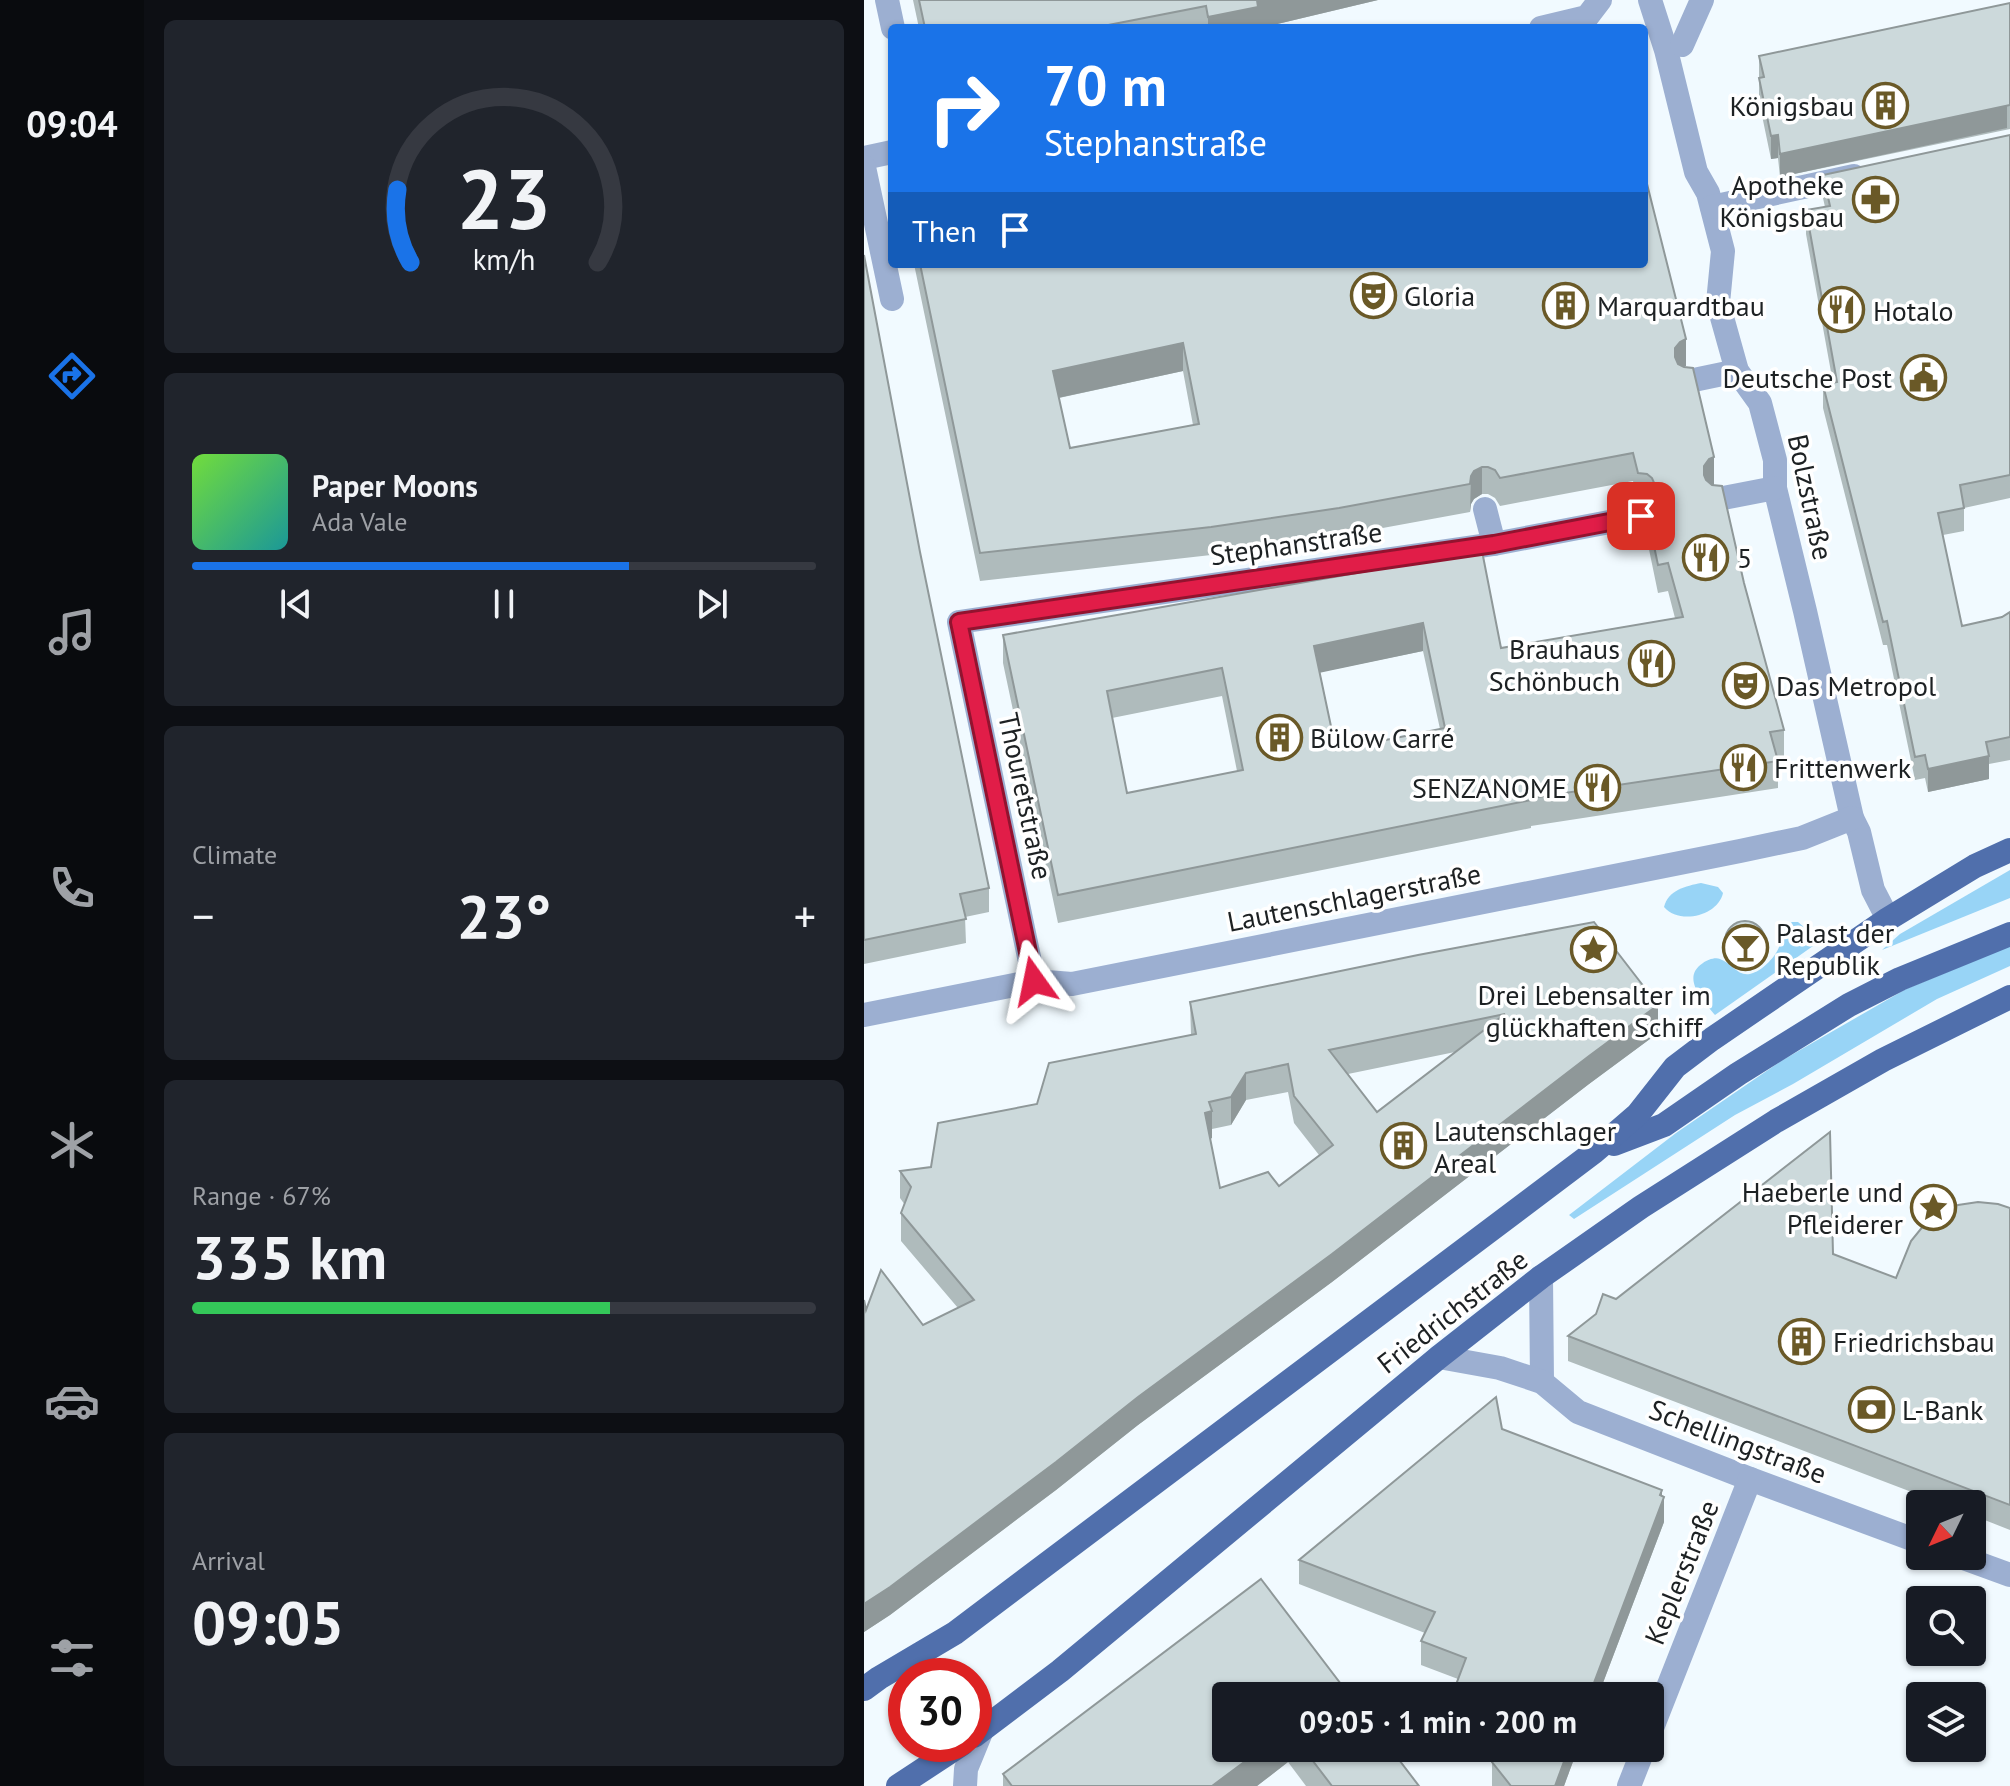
<!DOCTYPE html>
<html lang="en">
<head>
<meta charset="utf-8">
<style>
	:root { --surface:#171b24; --page:#20242c; --text:#f1f3f6; --muted:#9ea1a6; --line:#363941; --accent:#1a73e8 }
	body { margin:0; font-family:"PT Sans",sans-serif; background:var(--page); color:var(--text); height:100vh; display:flex; flex-direction:column; font-size:30px; white-space:nowrap }
	* { box-sizing:border-box; margin:0 }
	p { font-size:26px; color:var(--muted) }
	.icon { flex:none; width:44px; height:44px; fill:none; stroke:currentColor; stroke-width:2; stroke-linecap:round; stroke-linejoin:round }
	.map { position:relative; flex:1; overflow:hidden }
	.drawer { display:flex; flex-direction:column; gap:20px; padding:20px; background:#0d0f14; width:720px }
	.drawer>* { flex:none }
	.hud { position:absolute; left:24px; top:24px; width:760px; height:244px; border-radius:8px; box-shadow:0 2px 6px #0004; background:#1a73e8; color:#fff; overflow:hidden }
	.needle { width:52px; rotate:227deg }
	.buttons { position:absolute; left:1042px; top:1490px; display:grid; gap:16px }
	.buttons a { display:grid; place-items:center; width:80px; height:80px; border-radius:8px; background:var(--surface); box-shadow:0 2px 6px #0004; font-size:40px }
	.speed { position:absolute; left:24px; top:1658px; display:flex; gap:16px; font-size:40px; font-weight:700; text-align:center }
	.speed>* { display:grid; place-content:center; width:104px; height:104px; border-radius:50%; background:var(--surface); box-shadow:0 2px 6px #0004; line-height:1 }
	.speed .limit { border:12px solid #d22; background:#fff; color:#111 }
	.pin { position:absolute; display:grid; place-items:center; width:68px; height:68px; color:#fff; margin:-34px; border-radius:16px; box-shadow:0 4px 12px #0006 }
	.me { position:absolute; width:88px; margin:-44px; rotate:348deg; stroke-linejoin:round; filter:drop-shadow(0 0 6px #0008) }
	.turn { display:flex; align-items:center; gap:28px; height:168px; padding:0 24px; font-size:36px }
	.turn .icon { width:104px; height:104px; stroke-width:2.5 }
	.turn b { display:block; font-size:56px; line-height:68px }
	.then { display:flex; align-items:center; height:76px; padding:0 24px; background:#0003; gap:16px; font-size:30px }
	.big { font-size:60px; font-weight:600; line-height:1.1 }
	.drawer .card { flex:1; display:flex; flex-direction:column; justify-content:center; gap:12px; min-width:0; padding:0 28px; border-radius:12px; background:var(--page) }
	.drawer .dial { align-items:center; gap:0 }
	.dial svg { height:208px; overflow:visible; fill:none; stroke:var(--line); stroke-width:7; stroke-linecap:round; text-anchor:middle }
	.dial text { fill:var(--text); stroke:none }
	.song { display:flex; align-items:center; gap:24px }
	.cover { width:96px; height:96px; border-radius:12px; background:linear-gradient(135deg,hsl(100 70% 55%),hsl(180 70% 35%)) }
	.played { height:8px; border-radius:4px; background:linear-gradient(90deg,var(--accent) 70%,var(--line) 70%) }
	.keys { display:flex; justify-content:space-around; direction:ltr }
	.heat { display:flex; justify-content:space-between; align-items:center; font-size:44px; direction:ltr }
	.charge { height:12px; border-radius:6px; background:linear-gradient(90deg,#34c759 67%,var(--line) 0) }
	.trip { position:absolute; left:348px; top:1682px; width:452px; height:80px; border-radius:8px; background:var(--surface); box-shadow:0 2px 6px #0004; font-weight:600; line-height:80px; text-align:center }
	main { display:flex; flex:1; min-height:0 }
	.menu { display:flex; flex-direction:column; width:144px; justify-content:space-around; align-items:center; background:#090b0e; color:var(--muted) }
	.menu .icon { width:56px; height:56px }
	.menu .selected { color:var(--accent) }
	.menu b { font-size:36px; color:var(--text) }
	.map>svg:first-child { display:block }
	.grass { fill:#98d4f6 }
	.lines { fill:none; stroke-linecap:round; stroke-linejoin:round }
	.minor { stroke:#9cafd1; stroke-width:24 }
	.major { stroke:#506fac; stroke-width:24 }
	.wall { fill:#afbbbc; fill-rule:evenodd }
	.shaded-wall { fill:#8f9899 }
	.building { fill:#ccd9db; stroke:#8f9899; stroke-width:2; fill-rule:evenodd }
	.route-casing { stroke:#92132f; stroke-width:20 }
	.route { stroke:#e11d48; stroke-width:14 }
	.labels { text-anchor:middle; dominant-baseline:central; stroke-width:7; stroke-linejoin:round; paint-order:stroke }
	.poi-label { font-size:28px; fill:#1d2123; stroke:#fff; text-anchor:start }
	.street-label { font-size:28px; fill:#1d2123; stroke:#fff }
</style>
</head>
<body>
<main>
<nav class="menu">
<b>09:04</b>
<svg class="icon selected" aria-label="directions" viewBox="0 0 24 24"><path d="M12 3l9 9-9 9-9-9zM9 14v-3h6M13 9l2 2-2 2"/></svg>
<svg class="icon" aria-label="music" viewBox="0 0 24 24"><path d="M9 18V5l10-2v13"/><circle cx="6" cy="18" r="3"/><circle cx="16" cy="16" r="3"/></svg>
<svg class="icon" aria-label="phone" viewBox="0 0 24 24"><path d="M5 4h4l2 5-3 2q2 4 5 5l2-3 5 2v4C11 20 4 13 5 4z"/></svg>
<svg class="icon" aria-label="climate" viewBox="0 0 24 24"><path d="M12 3v18M4 7l16 10M4 17L20 7"/></svg>
<svg class="icon" aria-label="car" viewBox="0 0 24 24"><path d="M5 17H2v-5l4-1 3-4h7l3 4 3 1v5h-3M9 17h6M6 11h13"/><circle cx="7" cy="17" r="2"/><circle cx="17" cy="17" r="2"/></svg>
<svg class="icon" aria-label="filters" viewBox="0 0 24 24"><path d="M4 7h16M4 17h16"/><circle cx="9" cy="7" r="2"/><circle cx="15" cy="17" r="2"/></svg>
</nav>
<section class="drawer">
<div class="card dial"><svg viewBox="0 0 100 80">
<path d="M14 69A42 42 0 1 1 86 69"/>
<path d="M14 69A42 42 0 0 1 9 41" stroke="#1a73e8"/>
<text x="50" y="56" font-size="32" font-weight="700">23</text>
<text x="50" y="72" font-size="11">km/h</text>
</svg></div>
<div class="card">
<div class="song"><i class="cover"></i><div><b>Paper Moons</b><p>Ada Vale</p></div></div>
<div class="played"></div>
<div class="keys"><svg class="icon" aria-label="previous" viewBox="0 0 24 24"><path d="M18 5L8 12l10 7zM5 5v14"/></svg><svg class="icon" aria-label="pause" viewBox="0 0 24 24"><path d="M8 5v14M16 5v14"/></svg><svg class="icon" aria-label="next" viewBox="0 0 24 24"><path d="M6 5l10 7-10 7zM19 5v14"/></svg></div>
</div>
<div class="card"><p>Climate</p>
<div class="heat"><a>−</a><b class="big">23°</b><a>+</a></div>
</div>
<div class="card"><p>Range · 67%</p><b class="big">335 km</b><div class="charge"></div></div>
<div class="card"><p>Arrival</p><b class="big">09:05</b></div>
</section>
<div class="map">
<svg width="1146" height="1786" viewBox="0 0 1146 1786">
	<rect width="100%" height="100%" fill="#f1faff"/>
	<!-- grass -->
	<g class="grass">
		<polygon points="1146,870 1146,898 1018,950 1036,934"/>
		<path d="M837,883L854,887L859,893C854,916 815,925 800,907C804,890 822,886 837,883Z"/>
		<path d="M928,922H934L941,928L939,935L941,942L949,944V946L851,1015C840,1001 816,978 839,963C843,960 851,957 856,959C868,963 875,979 889,973C899,970 912,956 915,947C917,941 917,935 919,928Z"/>
		<polygon points="1146,946 1146,966 1073,999 929,1084 871,1115 710,1219 705,1215 812,1133 917,1061 1042,989"/>
	</g>
	<g class="lines">
		<!-- minor -->
		<g class="minor">
			<polyline points="23,0 29,28"/>
			<polyline points="786,0 802,50 832,172 844,193 859,251 854,303 873,371 896,403 911,460 911,488 941,611 988,818 995,832 1009,890 1024,919"/>
			<polyline points="677,28 723,17 736,0"/>
			<polyline points="818,45 838,0"/>
			<polyline points="0,158 28,152"/>
			<polyline points="0,167 28,299"/>
			<polyline points="848,207 990,176"/>
			<polyline points="825,381 873,371"/>
			<polyline points="854,499 911,488"/>
			<polyline points="621,509 630,544"/>
			<polyline points="170,981 95,622 630,544 777,516"/>
			<polyline points="0,1015 170,981 208,984 876,851 938,838 988,818"/>
			<polyline points="677,1277 678,1382"/>
			<polyline points="575,1357 636,1368 678,1382 714,1412 886,1479 1056,1542"/>
			<polyline points="1094,1556 1146,1575"/>
			<polyline points="786,1733 886,1479"/>
			<polyline points="101,1786 102,1769 118,1730"/>
			<polyline points="765,1786 780,1748"/>
		</g>
		<!-- major -->
		<g class="major">
			<polyline points="750,1144 800,1125 874,1074 985,1005 1036,979 1146,934"/>
			<polyline points="0,1689 15,1678 91,1633 730,1152 774,1114 811,1067 848,1039 1024,919 1111,866 1146,850"/>
			<polyline points="110,1736 196,1671 575,1357 677,1277 777,1207 912,1121 1019,1060 1146,997"/>
			<polyline points="34,1786 98,1744"/>
		</g>
	</g>
	<!-- wall -->
	<g class="wall">
		<polygon points="49,0 514,0 397,28 55,28"/>
		<polygon points="1146,3 1146,129 916,177 914,158 907,159 895,101 895,56"/>
		<polygon points="1146,135 1146,498 1100,508 1100,531 1079,535 1098,626 1138,617 1146,612 1146,760 1125,764 1125,779 1064,792 1061,778 1051,780 1023,645 1019,645 959,408 959,385 969,383 942,234 942,210 961,207 959,198 959,175"/>
		<polygon points="0,255 56,552 125,888 125,912 101,917 102,943 0,964"/>
		<path d="M50,264H780L822,366L820,367L850,485L880,583L920,730V758H914V788L667,826V828L194,923L139,663V635L618,551L637,648L811,618L804,591L794,593L781,530L782,502L774,501L769,481L636,506L631,498L624,494H618L610,499L607,504L606,512L475,536L347,555L116,581ZM319,371L329,425L206,448L195,398ZM559,651L576,729L472,750L456,672ZM358,696L373,771L263,793L248,718Z"/>
		<polygon points="861,942 901,947 899,955 895,961 889,966 882,968 874,967 863,957"/>
		<path d="M554,955L794,1033L725,1084L468,1282L274,1425L192,1490L26,1615L0,1632V1300L2,1310L59,1325L94,1308L37,1241V1213L41,1205L36,1198V1171L67,1167L173,1104L327,1035L326,1002ZM591,1052L513,1112L484,1074ZM424,1092L430,1123L455,1155L415,1186L356,1188L346,1139L348,1138V1129L367,1125L382,1100Z"/>
		<polygon points="1146,1208 1146,1530 1108,1515 1108,1504 1079,1504 704,1361 704,1336 752,1299 969,1254 1032,1278"/>
		<polygon points="638,1429 798,1496 800,1522 734,1696 590,1696 590,1690 594,1679 557,1665 557,1641 561,1633 435,1584 435,1560"/>
		<polygon points="362,1748 526,1748 555,1786 442,1786 424,1762 393,1786 139,1786 139,1774"/>
		<polygon points="633,1748 714,1748 700,1786 628,1786 628,1762"/>
	</g>
	<!-- shaded-wall -->
	<g class="shaded-wall">
		<polygon points="392,0 514,0 397,28 344,28 344,17"/>
		<polygon points="1143,105 1143,128 916,177 916,154"/>
		<polygon points="914,135 914,158 907,159 907,136"/>
		<polygon points="822,339 822,366 816,369 811,376 811,348 816,342"/>
		<polygon points="319,343 319,371 189,399 189,371"/>
		<polygon points="850,457 850,485 840,503 840,466 845,459"/>
		<polygon points="618,467 618,494 610,499 607,504 606,512 607,476 610,471"/>
		<polygon points="559,623 559,651 450,674 450,646"/>
		<polygon points="1125,756 1125,779 1064,792 1064,769"/>
		<polygon points="901,940 899,955 895,961 889,966 882,968 882,961"/>
		<polygon points="794,1005 794,1033 725,1084 468,1282 274,1425 192,1490 26,1615 0,1632 0,1604 725,1056"/>
		<polygon points="382,1073 382,1100 367,1125 367,1097"/>
		<polygon points="348,1111 348,1138 341,1141 341,1113"/>
		<polygon points="798,1490 798,1504 800,1497 800,1522 734,1696 725,1696"/>
		<polygon points="399,1748 424,1748 424,1762 393,1786 348,1786"/>
		<polygon points="705,1748 714,1748 700,1786 691,1786"/>
	</g>
	<!-- building -->
	<g class="building">
		<polygon points="55,0 393,0 394,7 344,17 342,6 229,28 61,28"/>
		<polygon points="1146,3 1146,105 916,154 914,135 907,136 895,78 900,77 895,56"/>
		<polygon points="1146,135 1146,475 1096,485 1100,508 1074,513 1098,626 1138,617 1146,612 1146,737 1122,742 1125,756 1064,769 1061,755 1051,757 1023,621 1019,622 959,385 973,382 942,210 966,206 959,175"/>
		<path d="M780,172L822,339L816,342L811,348V357L814,364L820,367L829,368L850,457L845,459L840,466V475L842,480L848,485L858,486L880,583L920,730L906,732L914,761L667,798V800L194,895L139,635L618,551L637,648L819,617L804,563L794,565L781,503L787,499L791,494V485L788,478L783,474L774,473L769,453L636,478L631,470L624,467H618L610,471L607,476L606,484L475,508L347,527L116,553L56,264H780ZM319,343L335,424L206,448L189,371ZM559,623L581,728L472,750L450,646ZM358,668L379,770L263,793L243,691Z"/>
		<polygon points="0,255 56,552 125,888 96,894 102,919 0,940"/>
		<circle cx="881" cy="941" r="20"/>
		<path d="M730,922L794,1005L725,1056L468,1254L274,1397L192,1462L26,1587L0,1604V1300L2,1310L17,1270L59,1325L110,1300L37,1213L47,1187L36,1171L67,1167L74,1123L173,1104L185,1063L332,1034L326,1002L554,955ZM641,1014L513,1112L465,1050ZM424,1064L430,1096L469,1145L415,1186L404,1172L356,1188L341,1113L348,1111L345,1102L367,1097L382,1073Z"/>
		<polygon points="966,1132 969,1254 1032,1278 1047,1241 1060,1225 1075,1213 1094,1205 1114,1202 1134,1204 1146,1208 1146,1505 704,1336 732,1314 739,1294 752,1299"/>
		<polygon points="632,1397 638,1429 798,1490 796,1495 800,1497 725,1696 607,1696 590,1690 602,1658 557,1641 571,1612 435,1560"/>
		<polygon points="397,1579 486,1696 362,1696 362,1748 399,1748 348,1786 148,1786 139,1774"/>
		<polygon points="439,1748 526,1748 555,1786 468,1786"/>
		<polygon points="633,1748 705,1748 691,1786 647,1786 628,1762"/>
	</g>
	<g class="lines">
		<defs>
			<polyline id="route" points="170,981 95,622 630,544 777,516"/>
		</defs>
		<!-- route casing -->
		<use href="#route" class="route-casing"/>
		<!-- route -->
		<use href="#route" class="route"/>
	</g>
	<!-- icons -->
	<defs>
		<symbol id="building-ring" viewBox="-11 -11 22 22"><circle r="9.5" fill="#fff" stroke="#6a5927" stroke-width="1.5"/><path d="M-4-6H4V6H1V3H-1V6H-4ZM-2.5-4.3h1.7v1.8h-1.7ZM.8-4.3h1.7v1.8H.8ZM-2.5-1h1.7V.8h-1.7ZM.8-1h1.7V.8H.8Z" fill="#6a5927"/></symbol>
		<symbol id="pharmacy-ring" viewBox="-11 -11 22 22"><circle r="9.5" fill="#fff" stroke="#6a5927" stroke-width="1.5"/><path d="M-2-6h4v4h4v4h-4v4h-4v-4h-4v-4h4Z" fill="#6a5927"/></symbol>
		<symbol id="theatre-ring" viewBox="-11 -11 22 22"><circle r="9.5" fill="#fff" stroke="#6a5927" stroke-width="1.5"/><path d="M-5-5.5Q0-4 5-5.5V0Q5 5 0 6Q-5 5-5 0ZM-3.3-2.5H-1v1.5H-3.3ZM1-2.5H3.3v1.5H1ZM-2.8 1Q0 5.5 2.8 1Z" fill="#6a5927"/></symbol>
		<symbol id="restaurant-ring" viewBox="-11 -11 22 22"><circle r="9.5" fill="#fff" stroke="#6a5927" stroke-width="1.5"/><path d="M-5-6h1v4h1v-4h1v4h1v-4h1v5L-1.5 .5V6h-2V.5L-5-1ZM5-6V6H3V1.5H1.5Q1.5-4 5-6Z" fill="#6a5927"/></symbol>
		<symbol id="civic-ring" viewBox="-11 -11 22 22"><circle r="9.5" fill="#fff" stroke="#6a5927" stroke-width="1.5"/><path d="M-.6-6.5H3V-4.5H.6V-3L4-1V1h2V6H-6V1h2V-1L-.6-3ZM-1.2 2.5V6h2.4V2.5Z" fill="#6a5927"/></symbol>
		<symbol id="bar-ring" viewBox="-11 -11 22 22"><circle r="9.5" fill="#fff" stroke="#6a5927" stroke-width="1.5"/><path d="M-6-5H6L.8 .8V4.5H3.5V6h-7V4.5H-.8V.8Z" fill="#6a5927"/></symbol>
		<symbol id="sight-ring" viewBox="-11 -11 22 22"><circle r="9.5" fill="#fff" stroke="#6a5927" stroke-width="1.5"/><path d="M0-6L1.8-2.2L6-1.7L2.9 1.2L3.7 5.4L0 3.3L-3.7 5.4L-2.9 1.2L-6-1.7L-1.8-2.2Z" fill="#6a5927"/></symbol>
		<symbol id="bank-ring" viewBox="-11 -11 22 22"><circle r="9.5" fill="#fff" stroke="#6a5927" stroke-width="1.5"/><path d="M-6-4H6V4H-6ZM0-2.3a2.3 2.3 0 1 0 0 4.6a2.3 2.3 0 1 0 0-4.6Z" fill="#6a5927"/></symbol>
	</defs>
	<g fill-rule="evenodd">
		<use href="#building-ring" x="996" y="80" width="51" height="51"/>
		<use href="#pharmacy-ring" x="986" y="174" width="51" height="51"/>
		<use href="#theatre-ring" x="484" y="270" width="51" height="51"/>
		<use href="#building-ring" x="676" y="280" width="51" height="51"/>
		<use href="#restaurant-ring" x="952" y="284" width="51" height="51"/>
		<use href="#civic-ring" x="1034" y="352" width="51" height="51"/>
		<use href="#restaurant-ring" x="816" y="532" width="51" height="51"/>
		<use href="#restaurant-ring" x="762" y="638" width="51" height="51"/>
		<use href="#theatre-ring" x="856" y="660" width="51" height="51"/>
		<use href="#building-ring" x="390" y="712" width="51" height="51"/>
		<use href="#restaurant-ring" x="854" y="742" width="51" height="51"/>
		<use href="#restaurant-ring" x="708" y="762" width="51" height="51"/>
		<use href="#bar-ring" x="856" y="922" width="51" height="51"/>
		<use href="#sight-ring" x="704" y="924" width="51" height="51"/>
		<use href="#building-ring" x="514" y="1120" width="51" height="51"/>
		<use href="#sight-ring" x="1044" y="1182" width="51" height="51"/>
		<use href="#building-ring" x="912" y="1316" width="51" height="51"/>
		<use href="#bank-ring" x="982" y="1384" width="51" height="51"/>
	</g>
	<g class="labels">
		<!-- poi labels -->
		<g class="poi-label">
			<text x="990" y="105" text-anchor="end">Königsbau</text>
			<text x="980" y="184" text-anchor="end">Apotheke<tspan x="980" dy="32">Königsbau</tspan></text>
			<text x="540" y="295">Gloria</text>
			<text x="733" y="305">Marquardtbau</text>
			<text x="1009" y="310">Hotalo</text>
			<text x="1028" y="377" text-anchor="end">Deutsche Post</text>
			<text x="873" y="557">5</text>
			<text x="756" y="648" text-anchor="end">Brauhaus<tspan x="756" dy="32">Schönbuch</tspan></text>
			<text x="912" y="685">Das Metropol</text>
			<text x="446" y="737">Bülow Carré</text>
			<text x="910" y="767">Frittenwerk</text>
			<text x="703" y="787" text-anchor="end">SENZANOME</text>
			<text x="912" y="932">Palast der<tspan x="912" dy="32">Republik</tspan></text>
			<text x="730" y="994" text-anchor="middle">Drei Lebensalter im<tspan x="730" dy="32">glückhaften Schiff</tspan></text>
			<text x="570" y="1130">Lautenschlager<tspan x="570" dy="32">Areal</tspan></text>
			<text x="1039" y="1191" text-anchor="end">Haeberle und<tspan x="1039" dy="32">Pfleiderer</tspan></text>
			<text x="969" y="1341">Friedrichsbau</text>
			<text x="1038" y="1409">L-Bank</text>
		</g>
		<!-- street labels -->
		<g class="street-label">
			<text transform="translate(947 497) rotate(78)">Bolzstraße</text>
			<text transform="translate(432 543) rotate(-8)">Stephanstraße</text>
			<text transform="translate(162 796) rotate(78)">Thouretstraße</text>
			<text transform="translate(490 897) rotate(-11)">Lautenschlagerstraße</text>
			<text transform="translate(588 1311) rotate(-38)">Friedrichstraße</text>
			<text transform="translate(874 1441) rotate(21)">Schellingstraße</text>
			<text transform="translate(817 1572) rotate(-68)">Keplerstraße</text>
		</g>
	</g>
</svg>
<div class="buttons">
<a><svg class="needle" viewBox="-14 -14 28 28"><path d="M0-13l5 13h-10z" fill="#e53935"/><path d="M0 13l5-13h-10z" fill="#9ea1a6"/></svg></a>
<a><svg class="icon" aria-label="search" viewBox="0 0 24 24"><circle cx="10" cy="10" r="6"/><path d="M15 15l6 6"/></svg></a>
<a><svg class="icon" aria-label="layers" viewBox="0 0 24 24"><path d="M12 4l9 5-9 5-9-5zM3 14l9 5 9-5"/></svg></a>
</div>
<div class="speed"><div class="limit">30</div></div>
<div class="pin" style="left:777px;top:516px;background:#d93025"><svg class="icon" aria-label="arrive" viewBox="0 0 24 24"><path d="M6 21V4h12l-3 4 3 4H6"/></svg></div>
<svg class="me" style="left:170px;top:981px" viewBox="-20 -20 40 40"><path d="M0-17L14 15 0 8-14 15z" fill="#e11d48" stroke="#fff" stroke-width="4"/></svg>
<div class="trip">09:05 · 1 min · 200 m</div>
<div class="hud">
<div class="turn"><svg class="icon" aria-label="right" viewBox="0 0 24 24"><path d="M7 20v-9h11M14 6l5 5-5 5"/></svg><div><b>70 m</b>Stephanstraße</div></div>
<div class="then">Then<svg class="icon" aria-label="arrive" viewBox="0 0 24 24"><path d="M6 21V4h12l-3 4 3 4H6"/></svg></div>
</div>
</div>
</main>
</body>
</html>
